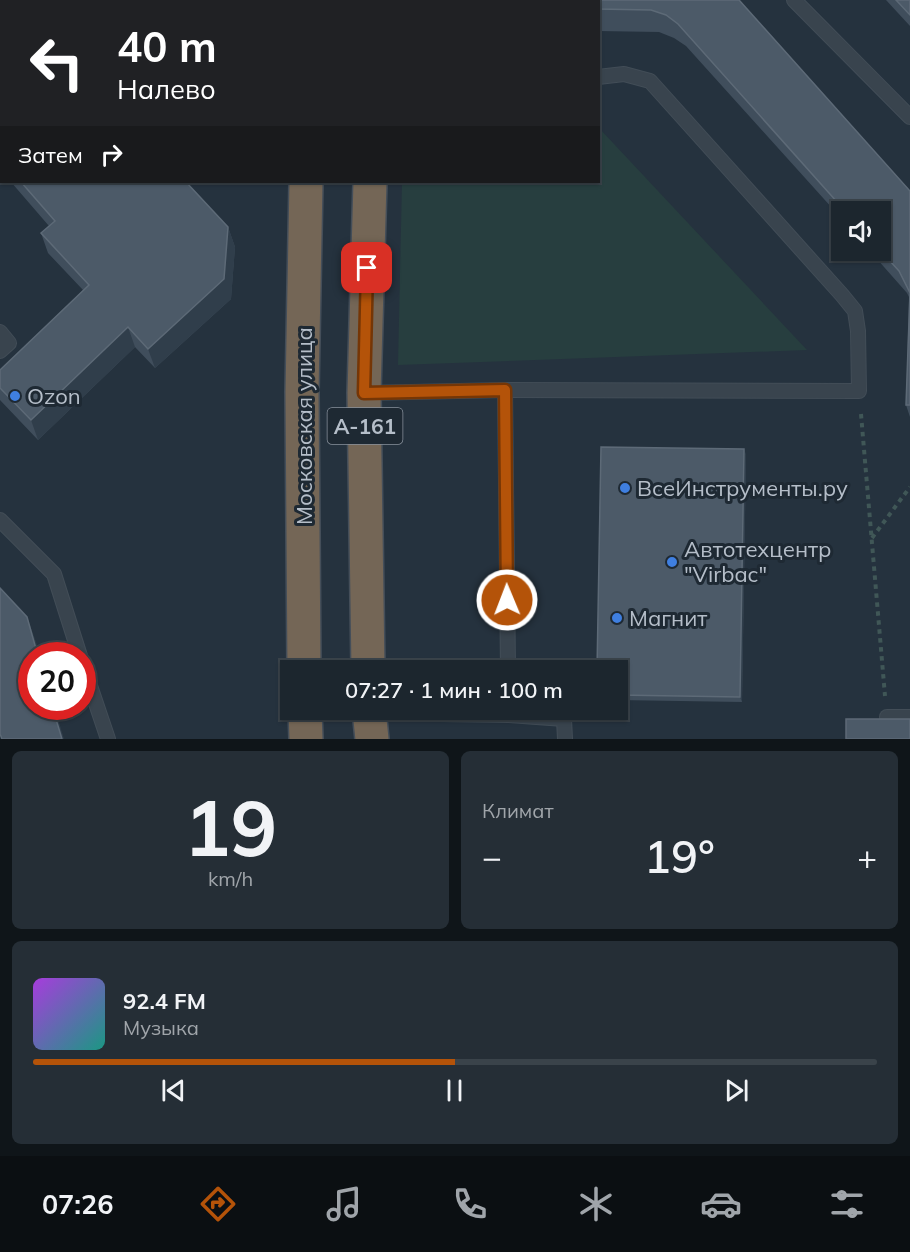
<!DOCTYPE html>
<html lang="ru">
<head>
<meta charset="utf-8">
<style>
	:root { --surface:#1c262e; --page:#252e36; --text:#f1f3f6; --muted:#a0a5aa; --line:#3a434a; --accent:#b45309 }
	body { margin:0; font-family:Mulish,sans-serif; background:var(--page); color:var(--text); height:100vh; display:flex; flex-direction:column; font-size:22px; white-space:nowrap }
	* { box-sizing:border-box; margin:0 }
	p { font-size:20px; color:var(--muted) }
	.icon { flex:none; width:33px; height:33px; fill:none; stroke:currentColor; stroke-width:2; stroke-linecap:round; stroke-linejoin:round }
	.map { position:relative; height:739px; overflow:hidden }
	.sheet { display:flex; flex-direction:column; gap:12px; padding:12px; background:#0f1519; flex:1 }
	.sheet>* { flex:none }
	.top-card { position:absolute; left:0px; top:0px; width:600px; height:183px; box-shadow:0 2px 4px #0004,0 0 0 2px var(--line); background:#202124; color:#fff; overflow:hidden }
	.fabs { position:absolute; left:831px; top:201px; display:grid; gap:12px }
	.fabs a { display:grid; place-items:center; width:60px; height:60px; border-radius:0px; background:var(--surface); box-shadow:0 2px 4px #0004,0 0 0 2px var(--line); font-size:30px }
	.speed { position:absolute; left:18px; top:642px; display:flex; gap:12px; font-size:30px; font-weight:700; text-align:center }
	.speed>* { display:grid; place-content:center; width:78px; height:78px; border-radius:50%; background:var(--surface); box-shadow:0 2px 4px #0004,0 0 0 2px var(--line); line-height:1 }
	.speed .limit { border:9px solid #d22; background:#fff; color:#111 }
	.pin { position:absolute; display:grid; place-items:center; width:51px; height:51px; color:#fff; margin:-26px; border-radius:12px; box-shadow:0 3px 9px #0006 }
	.me { position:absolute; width:66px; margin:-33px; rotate:359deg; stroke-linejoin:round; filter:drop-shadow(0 0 4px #0008) }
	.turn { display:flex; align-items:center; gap:21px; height:126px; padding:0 18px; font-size:27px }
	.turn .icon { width:78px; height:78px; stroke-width:2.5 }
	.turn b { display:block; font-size:42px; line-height:51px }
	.then { display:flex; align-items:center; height:57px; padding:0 18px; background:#0003; gap:12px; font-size:22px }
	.big { font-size:45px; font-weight:600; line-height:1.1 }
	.sheet .widget { flex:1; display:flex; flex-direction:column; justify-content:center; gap:9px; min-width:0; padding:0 21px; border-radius:9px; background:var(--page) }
	.sheet .dial { align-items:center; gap:0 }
	.dial b { font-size:78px; line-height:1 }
	.song { display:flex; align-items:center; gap:18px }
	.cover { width:72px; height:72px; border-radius:9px; background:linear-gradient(135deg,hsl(280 70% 55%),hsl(170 70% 35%)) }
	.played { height:6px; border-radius:3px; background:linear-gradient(90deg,var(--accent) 50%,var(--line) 50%) }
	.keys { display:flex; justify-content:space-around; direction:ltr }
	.heat { display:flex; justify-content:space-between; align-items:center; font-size:33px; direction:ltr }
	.sheet .tiles { flex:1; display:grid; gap:12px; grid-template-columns:1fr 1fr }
	.widget:last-child { grid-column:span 2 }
	.trip { position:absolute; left:280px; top:660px; width:348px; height:60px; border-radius:0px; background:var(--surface); box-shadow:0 2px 4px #0004,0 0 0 2px var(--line); font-weight:600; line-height:60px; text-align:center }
	.menu { display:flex; height:96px; justify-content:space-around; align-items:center; background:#0b0f12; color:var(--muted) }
	.menu .icon { width:42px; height:42px }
	.menu .active { color:var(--accent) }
	.menu b { font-size:27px; color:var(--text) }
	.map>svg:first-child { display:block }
	.green { fill:#273e3f }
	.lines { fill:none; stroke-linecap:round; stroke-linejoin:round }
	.lane-casing { stroke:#424d57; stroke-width:16 }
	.highway-casing { stroke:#444e59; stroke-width:36 }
	.path { stroke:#405757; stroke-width:4; stroke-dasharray:4.5 4.5; stroke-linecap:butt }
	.lane { stroke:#39444e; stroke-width:14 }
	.highway { stroke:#746656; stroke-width:33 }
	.wall { fill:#404e5c }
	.shaded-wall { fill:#303e4b }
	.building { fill:#4c5a68; stroke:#5d6a77; stroke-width:1.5 }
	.route-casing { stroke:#753606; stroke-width:15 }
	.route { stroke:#b45309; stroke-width:10 }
	.shop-dot { fill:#3f7fe0; stroke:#1e2933; stroke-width:2 }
	.labels { text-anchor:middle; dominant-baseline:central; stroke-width:6; stroke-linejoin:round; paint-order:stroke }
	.shield { fill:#1e2933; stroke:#88919c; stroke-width:1.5 }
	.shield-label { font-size:21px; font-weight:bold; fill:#b5bec9 }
	.poi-label { font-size:22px; fill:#b5bec9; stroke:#1e2933; text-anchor:start }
	.street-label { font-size:22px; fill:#b5bec9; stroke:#1e2933 }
</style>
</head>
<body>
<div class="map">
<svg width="910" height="739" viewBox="0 0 910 739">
	<rect width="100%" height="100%" fill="#25323e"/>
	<!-- green -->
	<polygon class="green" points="599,128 807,350 398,365 402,182 598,182"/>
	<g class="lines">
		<defs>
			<g id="lane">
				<polyline points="794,0 910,117"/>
				<polyline points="93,2 95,0"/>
				<polyline points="0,80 2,79"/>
				<polyline points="0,332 9,343 0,351"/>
				<polyline points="505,390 508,670"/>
				<polyline points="364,393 505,390 859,391 858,331 855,311 842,295 650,81 624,74 598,77"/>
				<polyline points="0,520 54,574 80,656"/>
				<polyline points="82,662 108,739"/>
				<polyline points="369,713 509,715 564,719 565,739"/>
				<polyline points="887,717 910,717"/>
			</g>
			<g id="highway">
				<polyline points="308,2 308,0"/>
				<polyline points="372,2 372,0"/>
				<polyline points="304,670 302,392 306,182"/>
				<polyline points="368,670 364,393 370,182"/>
				<polyline points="305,710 306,739"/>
				<polyline points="369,710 372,739"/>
			</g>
		</defs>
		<!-- lane casing -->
		<use href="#lane" class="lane-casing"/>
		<!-- highway casing -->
		<use href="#highway" class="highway-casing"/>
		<!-- path -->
		<g class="path">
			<polyline points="861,414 885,696"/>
			<polyline points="872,538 910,487"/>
		</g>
		<!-- lane -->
		<use href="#lane" class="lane"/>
		<!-- highway -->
		<use href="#highway" class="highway"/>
	</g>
	<!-- wall -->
	<g class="wall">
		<polygon points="739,0 910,191 910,417 906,405 909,297 907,293 869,250 880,250 880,212 842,212 842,219 686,46 674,38 659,32 598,31 598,2"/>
		<polygon points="886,0 910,0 910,26"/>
		<polygon points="2,135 2,170 0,168 0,136"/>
		<polygon points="11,182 186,182 228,227 235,247 231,299 155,368 135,347 38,440 0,400 0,370 83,290 48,253 41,233 49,226"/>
		<polygon points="746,454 742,702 618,700 618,670"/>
	</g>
	<!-- shaded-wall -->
	<g class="shaded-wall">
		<polygon points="228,227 235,247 231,299 155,368 148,349"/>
		<polygon points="128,327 135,347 38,440 31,420"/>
		<polygon points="744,449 746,454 742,702 740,697"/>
		<polygon points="27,617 36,642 40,656 38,656"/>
		<polygon points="52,706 54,706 64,739 62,739"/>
	</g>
	<!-- building -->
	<g class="building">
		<polygon points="540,0 739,0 910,191 910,405 906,405 910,293 899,271 880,250 880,212 846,212 678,24 666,15 651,10 598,9 598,2 540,2"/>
		<polygon points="896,0 910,0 910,15"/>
		<polygon points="2,135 2,158 0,157 0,136"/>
		<polygon points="21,182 186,182 228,227 224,279 148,349 128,327 31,420 0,388 0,370 89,285 41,233 55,221"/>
		<polygon points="601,447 744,449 740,697 618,695 618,670 597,670"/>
		<polygon points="0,588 27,617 38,656 32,656 32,706 52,706 62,739 2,739 0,734"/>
		<rect x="846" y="719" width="64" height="20"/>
	</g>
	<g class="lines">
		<defs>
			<polyline id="route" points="367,268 364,393 505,390 507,600"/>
		</defs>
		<!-- route casing -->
		<use href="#route" class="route-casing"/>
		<!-- route -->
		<use href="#route" class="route"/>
	</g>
	<!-- markers -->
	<g class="shop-dot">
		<circle cx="15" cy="396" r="6"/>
		<circle cx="625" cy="488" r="6"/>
		<circle cx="672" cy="562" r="6"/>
		<circle cx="617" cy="618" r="6"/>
	</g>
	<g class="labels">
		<!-- shield labels -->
		<rect class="shield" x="327.5" y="408" width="75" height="36" rx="4.5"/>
		<g class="shield-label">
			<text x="365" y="426">А-161</text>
		</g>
		<!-- poi labels -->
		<g class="poi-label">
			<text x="27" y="396">Ozon</text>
			<text x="637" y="488">ВсеИнструменты.ру</text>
			<text x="684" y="549">Автотехцентр<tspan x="684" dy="25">"Virbac"</tspan></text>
			<text x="629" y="618">Магнит</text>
		</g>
		<!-- street labels -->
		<g class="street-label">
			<text transform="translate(304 426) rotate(-90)">Московская улица</text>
		</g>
	</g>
</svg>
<div class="fabs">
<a><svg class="icon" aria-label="sound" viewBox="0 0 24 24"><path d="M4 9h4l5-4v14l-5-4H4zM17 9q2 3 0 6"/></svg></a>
</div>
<div class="speed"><div class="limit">20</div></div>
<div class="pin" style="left:367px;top:268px;background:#d93025"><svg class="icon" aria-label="arrive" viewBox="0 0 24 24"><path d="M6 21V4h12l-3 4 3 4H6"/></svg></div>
<svg class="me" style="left:507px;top:600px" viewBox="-20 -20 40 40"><circle r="17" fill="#b45309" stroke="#fff" stroke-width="3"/><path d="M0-11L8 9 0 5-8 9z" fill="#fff"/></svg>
<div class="trip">07:27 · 1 мин · 100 m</div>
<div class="top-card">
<div class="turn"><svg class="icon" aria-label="left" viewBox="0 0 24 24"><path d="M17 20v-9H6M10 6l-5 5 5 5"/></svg><div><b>40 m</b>Налево</div></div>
<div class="then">Затем<svg class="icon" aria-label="right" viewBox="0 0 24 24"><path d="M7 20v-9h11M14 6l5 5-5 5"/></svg></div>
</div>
</div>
<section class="sheet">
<div class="tiles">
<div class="widget dial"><b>19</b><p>km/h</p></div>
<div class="widget"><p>Климат</p>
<div class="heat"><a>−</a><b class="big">19°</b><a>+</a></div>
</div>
<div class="widget">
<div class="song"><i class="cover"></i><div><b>92.4 FM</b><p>Музыка</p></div></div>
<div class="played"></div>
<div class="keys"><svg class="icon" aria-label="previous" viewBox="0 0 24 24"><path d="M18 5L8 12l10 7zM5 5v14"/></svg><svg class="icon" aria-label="pause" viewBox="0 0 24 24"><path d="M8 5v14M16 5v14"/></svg><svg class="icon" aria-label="next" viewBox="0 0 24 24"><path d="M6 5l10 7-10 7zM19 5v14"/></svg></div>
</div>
</div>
</section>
<nav class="menu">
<b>07:26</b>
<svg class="icon active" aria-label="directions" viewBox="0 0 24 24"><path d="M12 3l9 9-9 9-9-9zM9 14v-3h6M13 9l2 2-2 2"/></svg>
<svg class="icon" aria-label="music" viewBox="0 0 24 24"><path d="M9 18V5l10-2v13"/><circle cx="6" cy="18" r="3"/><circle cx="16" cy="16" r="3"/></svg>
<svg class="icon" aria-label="phone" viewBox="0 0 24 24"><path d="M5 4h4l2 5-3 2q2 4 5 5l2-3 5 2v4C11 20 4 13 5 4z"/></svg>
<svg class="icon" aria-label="climate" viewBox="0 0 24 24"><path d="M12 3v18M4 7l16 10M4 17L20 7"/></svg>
<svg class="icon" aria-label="car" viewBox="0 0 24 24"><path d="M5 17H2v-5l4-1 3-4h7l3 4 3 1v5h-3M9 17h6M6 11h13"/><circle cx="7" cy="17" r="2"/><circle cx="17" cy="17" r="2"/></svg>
<svg class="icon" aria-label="filters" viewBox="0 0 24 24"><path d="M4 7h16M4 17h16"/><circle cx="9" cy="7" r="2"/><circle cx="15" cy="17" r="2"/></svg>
</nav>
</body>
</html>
